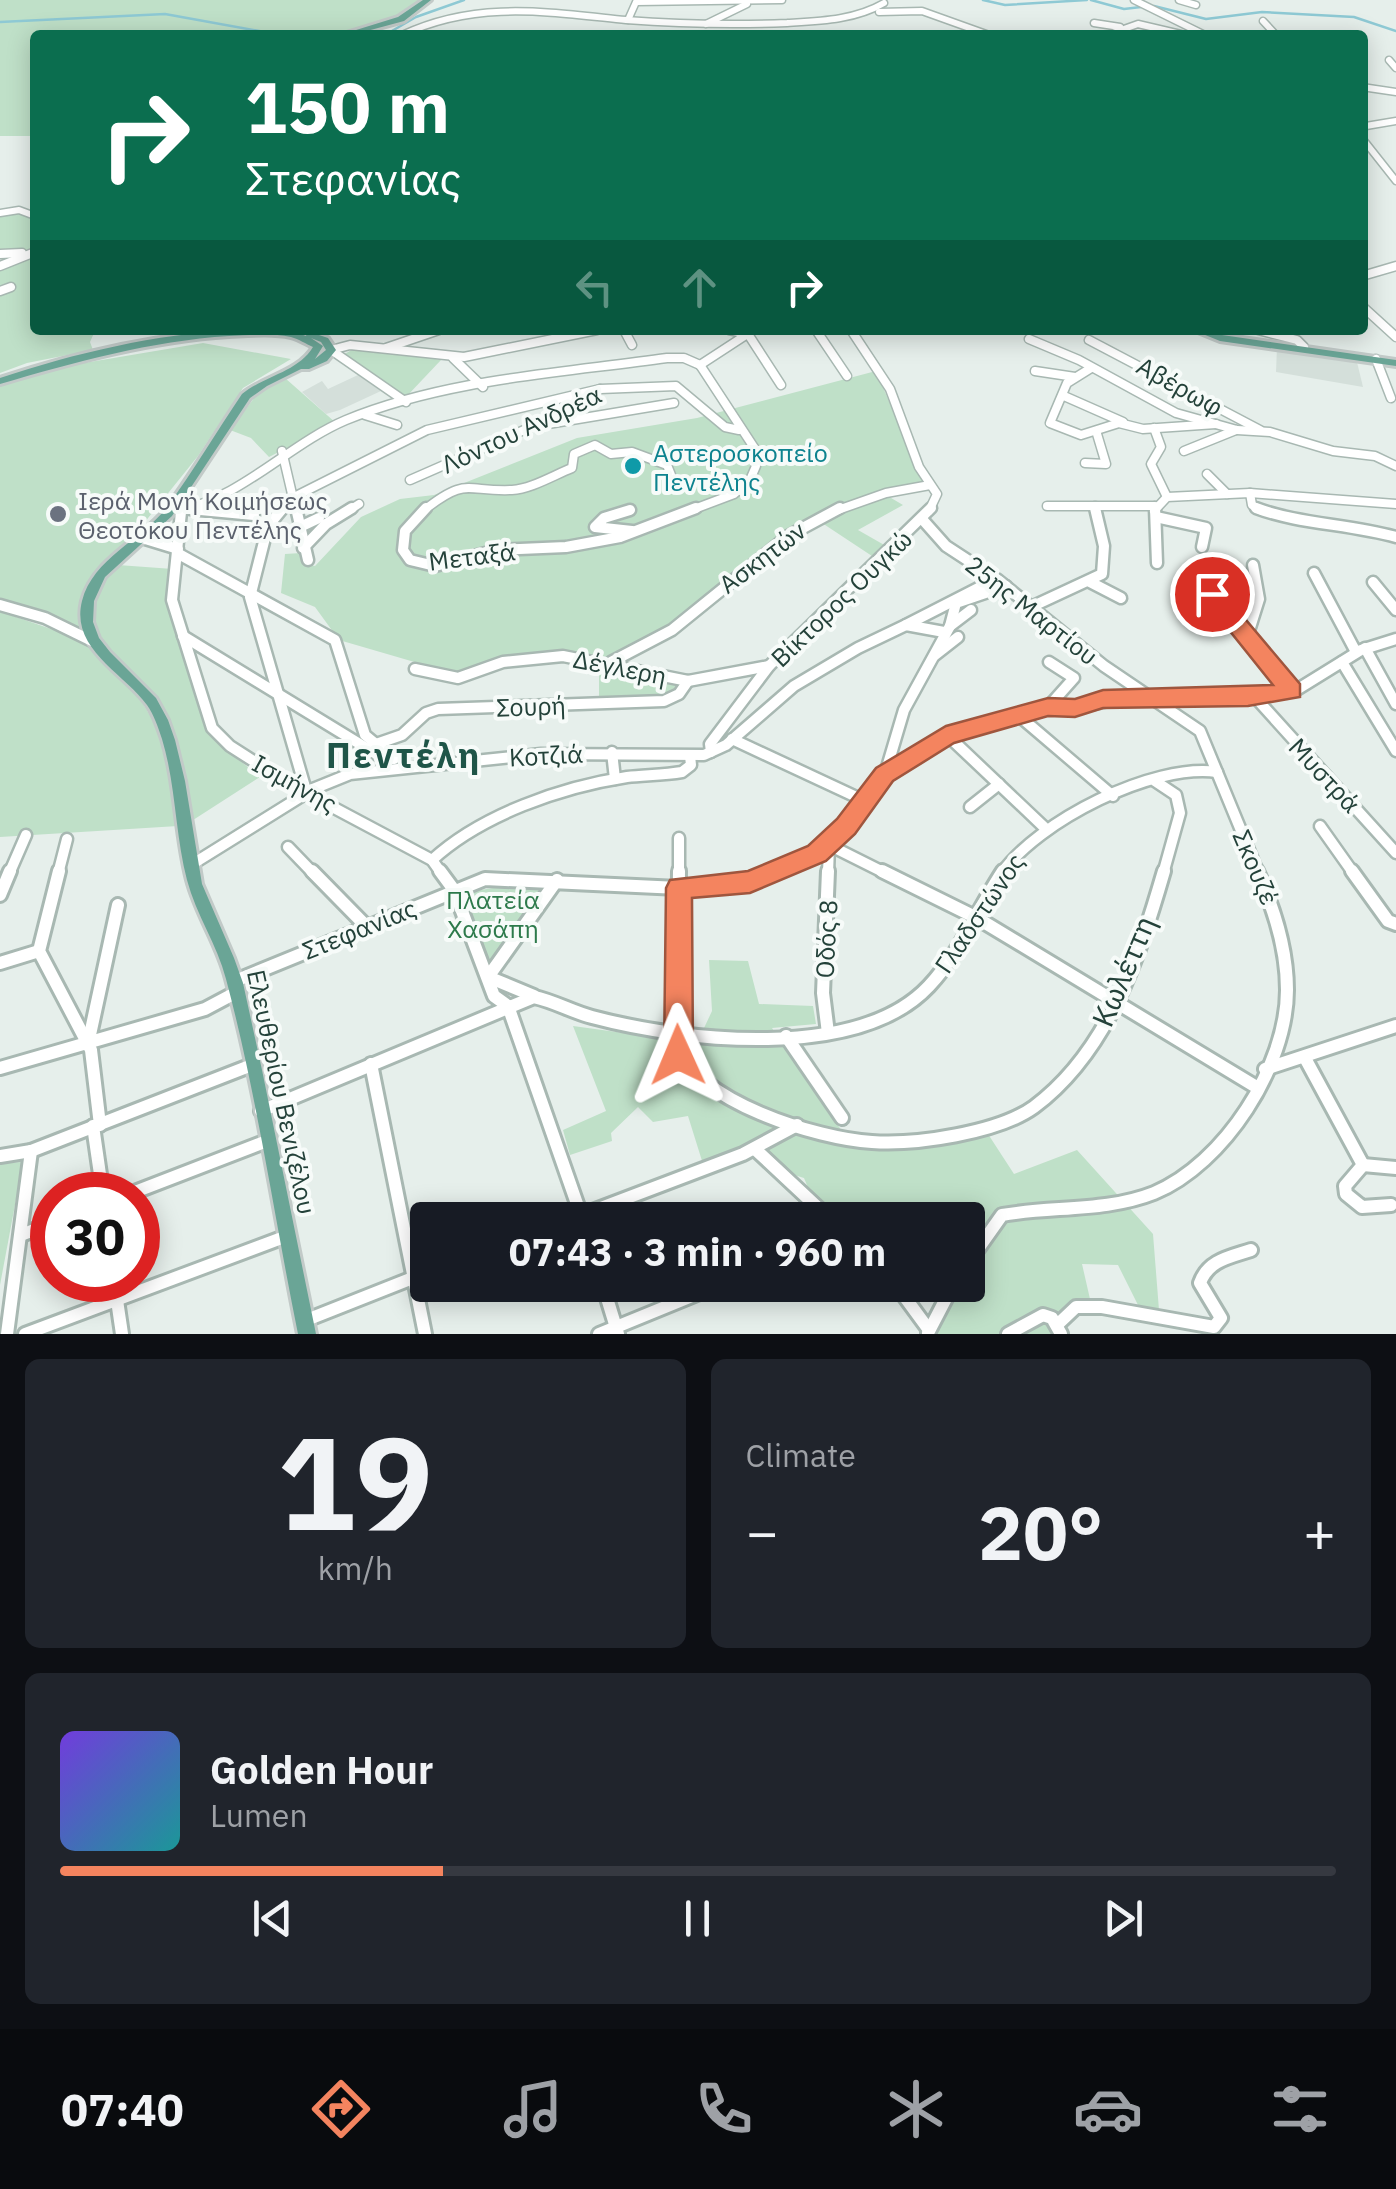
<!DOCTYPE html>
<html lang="en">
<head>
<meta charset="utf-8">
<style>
	:root { --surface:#171b24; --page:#20242c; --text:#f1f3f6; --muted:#9ea1a6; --line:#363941; --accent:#f4845f }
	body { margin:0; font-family:"IBM Plex Sans",sans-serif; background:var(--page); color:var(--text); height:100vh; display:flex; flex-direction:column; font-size:38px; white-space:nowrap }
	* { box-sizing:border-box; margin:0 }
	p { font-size:32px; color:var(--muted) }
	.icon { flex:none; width:55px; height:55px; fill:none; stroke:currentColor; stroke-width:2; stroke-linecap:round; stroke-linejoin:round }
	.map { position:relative; height:1334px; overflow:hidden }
	.panel { display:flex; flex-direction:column; gap:25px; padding:25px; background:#0d0f14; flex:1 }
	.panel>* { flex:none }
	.guide { position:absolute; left:30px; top:30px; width:1338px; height:305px; border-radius:10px; box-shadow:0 5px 25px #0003; background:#0b6e4f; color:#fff; overflow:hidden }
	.speed { position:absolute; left:30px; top:1172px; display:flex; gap:20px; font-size:50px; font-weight:700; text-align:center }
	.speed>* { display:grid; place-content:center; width:130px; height:130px; border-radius:50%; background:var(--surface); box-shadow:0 5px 25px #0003; line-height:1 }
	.speed .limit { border:15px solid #d22; background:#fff; color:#111 }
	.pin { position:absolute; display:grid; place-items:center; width:85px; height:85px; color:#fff; margin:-42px; border:5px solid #fff; border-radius:50%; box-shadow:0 2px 10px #0007 }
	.me { position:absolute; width:110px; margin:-55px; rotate:359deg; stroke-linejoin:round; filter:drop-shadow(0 0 8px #0008) }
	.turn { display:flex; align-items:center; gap:35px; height:210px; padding:0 50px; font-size:45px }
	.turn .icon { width:130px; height:130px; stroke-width:2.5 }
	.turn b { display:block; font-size:70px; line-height:85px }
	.lanes { display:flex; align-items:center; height:95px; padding:0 50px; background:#0003; justify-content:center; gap:50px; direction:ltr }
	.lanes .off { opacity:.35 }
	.big { font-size:75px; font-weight:800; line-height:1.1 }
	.panel .tile { flex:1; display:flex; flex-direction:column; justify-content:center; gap:15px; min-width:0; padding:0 35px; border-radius:15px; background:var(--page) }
	.panel .dial { align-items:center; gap:0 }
	.dial b { font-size:130px; line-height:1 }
	.song { display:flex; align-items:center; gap:30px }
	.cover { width:120px; height:120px; border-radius:15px; background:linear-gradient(135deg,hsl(260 70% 55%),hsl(180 70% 35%)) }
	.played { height:10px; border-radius:5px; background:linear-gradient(90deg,var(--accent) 30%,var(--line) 30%) }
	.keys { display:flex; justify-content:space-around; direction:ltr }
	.heat { display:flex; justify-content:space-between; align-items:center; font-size:55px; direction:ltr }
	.panel .tiles { flex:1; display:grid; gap:25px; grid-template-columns:1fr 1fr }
	.tile:last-child { grid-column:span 2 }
	.trip { position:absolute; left:410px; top:1202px; width:575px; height:100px; border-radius:10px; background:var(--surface); box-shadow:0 5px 25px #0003; font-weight:800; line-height:100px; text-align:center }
	.tab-bar { display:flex; height:160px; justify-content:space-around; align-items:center; background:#090b0e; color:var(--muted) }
	.tab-bar .icon { width:70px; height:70px }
	.tab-bar .selected { color:var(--accent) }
	.tab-bar b { font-size:45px; color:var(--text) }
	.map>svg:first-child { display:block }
	.built { fill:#d4dfda }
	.green { fill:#bfe0c8 }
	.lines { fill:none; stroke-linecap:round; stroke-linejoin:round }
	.stream { stroke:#8ec9d4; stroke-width:2.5 }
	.minor-far3-casing { stroke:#a8b8b2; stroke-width:9 }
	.minor-far2-casing { stroke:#a8b8b2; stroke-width:11 }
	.minor-far1-casing { stroke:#a8b8b2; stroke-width:15 }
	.minor-casing { stroke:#a8b8b2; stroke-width:18 }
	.major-casing { stroke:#c2cac8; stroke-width:6 }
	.minor-far3 { stroke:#fff; stroke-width:6 }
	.minor-far2 { stroke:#fff; stroke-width:8 }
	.minor-far1 { stroke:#fff; stroke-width:10 }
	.minor { stroke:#fff; stroke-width:12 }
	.major { fill:#6aa596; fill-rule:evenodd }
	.route { fill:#f4845f; stroke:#9f563e; stroke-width:2.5 }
	.culture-dot { fill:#0f9aa8; stroke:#f7fbf9; stroke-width:4 }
	.worship-dot { fill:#6b7280; stroke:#f7fbf9; stroke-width:4 }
	.labels { text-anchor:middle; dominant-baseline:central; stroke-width:8; stroke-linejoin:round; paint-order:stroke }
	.street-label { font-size:25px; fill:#24423a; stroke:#f7fbf9 }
	.culture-label { font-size:25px; fill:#0d838f; stroke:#f7fbf9; text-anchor:start }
	.worship-label { font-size:25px; fill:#5b616d; stroke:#f7fbf9; text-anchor:start }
	.park-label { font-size:25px; fill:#2d7a4b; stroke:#f7fbf9 }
	.near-street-label { font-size:30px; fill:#24423a; stroke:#f7fbf9 }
	.district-label { font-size:35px; font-weight:bold; letter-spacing:2.5px; fill:#1f5548; stroke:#f7fbf9 }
</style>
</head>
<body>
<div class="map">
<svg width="1396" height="1334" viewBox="0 0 1396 1334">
	<rect width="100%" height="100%" fill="#e6efeb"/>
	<!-- built -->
	<g class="built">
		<polygon points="1277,347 1356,358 1363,387 1276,372"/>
		<polygon points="358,375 381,391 340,410 326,414 302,392 322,381 328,389"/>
	</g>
	<!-- green -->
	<g class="green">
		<polygon points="0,0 425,0 406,15 337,34 35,35 35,136 0,136"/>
		<polygon points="16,211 35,217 35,249 0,252 0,215"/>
		<polygon points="35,255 35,330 105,330 94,333 90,342 93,350 27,363 0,373 0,270"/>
		<polygon points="203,343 291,359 243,388 198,456 136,533 118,565 173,569 172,623 199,691 210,736 260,777 190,822 186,776 161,702 94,640 0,601 0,386 60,367"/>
		<polygon points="357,347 441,360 406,397 341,356"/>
		<path d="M876,371L924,483L886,495L903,505L858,530L886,546L875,558L813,517C758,544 720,588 672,625C653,640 620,645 607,664L683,684L665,697L599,701V656L567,653L459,675L339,640L315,607L281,593L285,554L301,553L302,563L315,566L361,517L400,499L434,495L577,438L697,418Z"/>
		<polygon points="285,378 336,423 269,457 251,438 230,430 261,389"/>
		<path d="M0,611C26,622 64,630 87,646C154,696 170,746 178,826L0,837Z"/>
		<polygon points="499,887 540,889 486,968 465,917 462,893"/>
		<polygon points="709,960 748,961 759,1004 813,1006 816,1024 772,1028 854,1149 913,1150 988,1134 1014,1174 1077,1150 1153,1234 1159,1310 1139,1307 1118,1265 1082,1264 1090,1299 1070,1303 1048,1323 1055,1334 935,1334 961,1285 968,1285 968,1220 932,1220 921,1211 914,1220 889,1220 883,1212 873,1220 840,1220 809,1190 804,1178 791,1174 764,1153 703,1164 688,1116 653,1122 638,1107 611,1133 612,1141 570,1155 563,1130 606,1111 573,1026 697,1043 712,1011"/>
		<polygon points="23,1162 0,1285 0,1286 0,1163"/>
	</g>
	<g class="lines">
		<!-- stream -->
		<g class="stream">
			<polyline points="983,0 1005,5 1087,0"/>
			<polyline points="1091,0 1124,9 1141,7"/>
			<polyline points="1154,6 1206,19 1262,12 1354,17 1396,31"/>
			<polyline points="0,22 165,14 281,35"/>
			<polyline points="385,35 416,17 464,0"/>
		</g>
		<defs>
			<g id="minor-far3">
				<polyline points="1134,0 1205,35"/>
				<polyline points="1179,0 1196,5"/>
				<polyline points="879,12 922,11 989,35"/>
				<polyline points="628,20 636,2 782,0"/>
				<polyline points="1263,21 1276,35"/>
				<polyline points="1094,23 1120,27"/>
				<polyline points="706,24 747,4"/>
				<path d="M402,35C476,0 546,12 626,20C679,24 734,25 787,23C820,21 855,20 884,3"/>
				<polyline points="1107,35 1138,24 1185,35"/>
				<polyline points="1389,60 1396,68"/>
				<polyline points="1362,87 1396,92"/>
				<polyline points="1366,126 1396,121"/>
				<polyline points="1362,138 1396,181"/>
				<polyline points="0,213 19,210 35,216"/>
			</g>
			<g id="minor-far2">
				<polyline points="0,254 22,253"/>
				<polyline points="0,266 35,252"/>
				<polyline points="1362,276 1396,266"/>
				<polyline points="0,291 11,287"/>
				<polyline points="1362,306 1396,337"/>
				<polyline points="624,330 632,345"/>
				<polyline points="729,330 748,334 781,385"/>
				<polyline points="816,330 847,376"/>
				<polyline points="851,330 890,389 919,467 937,494 929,511"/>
				<polyline points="1258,330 1297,340 1304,347"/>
				<polyline points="1029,339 1079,360 1176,413 1237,430 1270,432 1333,451 1375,456 1396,466"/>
				<polyline points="1089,340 1260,430"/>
				<polyline points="386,348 439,330"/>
				<polyline points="331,350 350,345 464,357 597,330"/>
				<polyline points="331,350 406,402"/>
				<polyline points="453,358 483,387"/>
				<polyline points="1376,359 1391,398"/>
				<polyline points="700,365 749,333"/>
				<polyline points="1091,368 1067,383 1050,423 1081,435 1119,423 1143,429 1216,424"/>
				<polyline points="1035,371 1075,377"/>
				<polyline points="1064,396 1123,422"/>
				<polyline points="365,415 397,425"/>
				<polyline points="542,425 674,403"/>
				<polyline points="1154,428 1161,447 1151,464 1167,497"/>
				<polyline points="282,451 296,511"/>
				<polyline points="1184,451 1236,430"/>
				<polyline points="1085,463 1106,464 1097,434"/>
				<polyline points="1207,474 1227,494"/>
				<polyline points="410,480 531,427 600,389 676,386 725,427 739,430"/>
				<polyline points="1250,493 1252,505 1262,511"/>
				<polyline points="1047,506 1155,506"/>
				<polyline points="1095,507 1096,511"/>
				<polyline points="190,509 211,511"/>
				<path d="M179,510C240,499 289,444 346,420C446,379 561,373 667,358H684L700,365"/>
				<polyline points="281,511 292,498 427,430 600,389"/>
				<polyline points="348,511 359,504"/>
				<path d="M423,511C467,476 465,492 512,490C531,489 554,475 572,468L574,454L595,445L611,454L632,452L667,465L671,475"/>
				<polyline points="689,511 734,494 750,480 756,466 755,449 700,365"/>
				<polyline points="835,511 886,493 930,485"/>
				<polyline points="1154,511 1167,497 1250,493 1396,504"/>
			</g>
			<g id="minor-far1">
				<polyline points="283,508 268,526 250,597 307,794"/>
				<polyline points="296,508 308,560"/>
				<polyline points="426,508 405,531 403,550 410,560 435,566 497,550 566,547 620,537 696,508"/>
				<polyline points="1155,508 1157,563"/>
				<path d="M1256,508C1298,524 1350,524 1396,537"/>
				<polyline points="190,509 254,515"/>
				<polyline points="179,510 188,508"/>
				<polyline points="630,510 604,518 595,527 632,531"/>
				<polyline points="181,512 172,600 212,728 230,746 291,785 432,860 442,874"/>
				<polyline points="1156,517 1206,528 1202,547"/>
				<polyline points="922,519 946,546 998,580 1104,666 1200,731 1259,874"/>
				<polyline points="300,527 319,518"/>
				<polyline points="142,538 178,549"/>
				<polyline points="303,548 326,524 352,508"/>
				<polyline points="177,553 335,640 365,735 394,759"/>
				<polyline points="1314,573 1356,652"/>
				<polyline points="1090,582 1121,598"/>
				<polyline points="1373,582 1396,610"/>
				<polyline points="0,605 45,618 92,641"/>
				<polyline points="1031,607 1102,574 1104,546 1095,508"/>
				<polyline points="1182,609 1215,595 1292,691"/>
				<polyline points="906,625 996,579"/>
				<polyline points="950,626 971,610"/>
				<polyline points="1248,634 1259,599 1253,565"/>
				<polyline points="183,636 381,757 392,759"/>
				<polyline points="1365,648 1396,704"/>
				<polyline points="935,655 958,637"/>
				<polyline points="611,662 672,630 788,536 840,508"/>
				<polyline points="1049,662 1074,678 1049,706"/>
				<polyline points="1342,662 1396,751"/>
				<polyline points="415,669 458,678 503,662 563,656 688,681 769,666"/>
				<polyline points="1254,696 1396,853"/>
				<polyline points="1018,715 1113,796"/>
				<polyline points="947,735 1045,828"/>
				<polyline points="732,739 865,801"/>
				<polyline points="376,744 402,735 426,713 438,709 664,701 679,694 688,681"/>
				<polyline points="612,752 615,779"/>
				<polyline points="711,752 710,744 769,666 931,508"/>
				<polyline points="885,774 947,735 1047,707 1075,708 1128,697 1249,697 1298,689 1361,650 1396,639"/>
				<polyline points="1155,781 1176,795 1180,813 1163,874"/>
				<polyline points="970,807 999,784"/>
				<polyline points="1320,826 1354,874"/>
				<polyline points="288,847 314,874"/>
				<path d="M432,860C481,815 561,787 627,777C645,775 664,775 682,772L691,765L690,756"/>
				<polyline points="191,865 313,789 350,774 541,754 704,755 726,745 794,686 858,648 906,625 944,632"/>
				<polyline points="9,874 26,835"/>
				<polyline points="58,874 67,839"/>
				<polyline points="679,874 679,838"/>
				<polyline points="772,874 829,845 885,774 904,710 950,626 956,603 1006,586"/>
				<polyline points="828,874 829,845 887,874"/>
				<path d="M1001,874C1038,821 1153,763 1217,772"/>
			</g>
			<g id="minor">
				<polyline points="59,871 39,951 91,1050 100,1125"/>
				<polyline points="312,871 366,926"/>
				<polyline points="440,871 454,890 494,996 508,1006"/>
				<path d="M679,871L677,1044C693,1101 818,1139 872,1142C915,1145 998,1133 1034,1107C1108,1052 1139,957 1164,871"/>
				<polyline points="828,871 823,993 828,1033"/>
				<polyline points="882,871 977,918 1258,1088"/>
				<polyline points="1352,871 1388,921 1396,924"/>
				<polyline points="0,895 10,871"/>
				<polyline points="0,963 39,951"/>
				<polyline points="235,981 485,879 700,889 749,882 779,871"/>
				<polyline points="534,996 488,977 557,880"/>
				<polyline points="508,1006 582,1218"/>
				<polyline points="786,1036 842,1118"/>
				<polyline points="88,1044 118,905"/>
				<polyline points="1305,1058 1363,1165"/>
				<polyline points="371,1064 425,1334"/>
				<polyline points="0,1068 205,1009 237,992"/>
				<polyline points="1265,1069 1396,1026"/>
				<path d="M261,1111L534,997C554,1001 572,1012 592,1017C682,1041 858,1062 929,986C960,953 978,909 1003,871"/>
				<polyline points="93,1126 103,1195"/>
				<polyline points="755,1149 831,1220"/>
				<polyline points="0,1156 31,1151 252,1065"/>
				<polyline points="1363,1165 1345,1186 1346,1194 1362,1207 1391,1205"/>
				<polyline points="1363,1165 1396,1168"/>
				<polyline points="127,1195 267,1141"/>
				<polyline points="569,1220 743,1154 797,1125"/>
				<polyline points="21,1235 52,1223"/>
				<path d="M968,1263L1002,1215C1052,1206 1106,1212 1154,1193C1224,1164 1287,1066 1287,990C1287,949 1274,908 1257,871"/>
				<polyline points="114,1280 122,1334"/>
				<polyline points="603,1285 618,1334"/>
				<polyline points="896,1285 929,1330"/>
				<polyline points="304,1321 428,1272"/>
				<path d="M1057,1325L1076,1307H1102L1214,1327L1221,1318L1200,1283C1208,1260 1230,1257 1251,1250"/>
				<polyline points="928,1333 953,1285"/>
				<polyline points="7,1334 31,1151"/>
				<polyline points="25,1334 287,1236"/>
				<polyline points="599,1334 719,1285"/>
				<polyline points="1008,1334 1043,1315 1052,1318 1061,1334"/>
			</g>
			<g id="major">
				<polygon points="423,0 431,0 404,21 352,35 340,35 398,17"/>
				<path d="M235,330C258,330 285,327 306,336L307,333L310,332L328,338L336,350L327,361L309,369H301L267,386L250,398L172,516L105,577L94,601L93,622L99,638L110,652L156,698L168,720L175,740L185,781L202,884L234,958L243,983L262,1070L316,1334H298C274,1216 257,1095 226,979C217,944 196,915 187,880C175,834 176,785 162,739C158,727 154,715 147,705C124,673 70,649 82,601C93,558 142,540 167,507C194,470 217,431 242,394C264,376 298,372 313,347C306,344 299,339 291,337C271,333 250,335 229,336C151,341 75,362 0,384V378C75,353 156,334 235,330ZM311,338L321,342L326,350L315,359L323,346Z"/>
				<polygon points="1193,330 1207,330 1222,335 1396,360 1396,366 1220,341"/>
			</g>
		</defs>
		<!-- minor-far3 casing -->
		<use href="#minor-far3" class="minor-far3-casing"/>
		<!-- minor-far2 casing -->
		<use href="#minor-far2" class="minor-far2-casing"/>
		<!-- minor-far1 casing -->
		<use href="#minor-far1" class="minor-far1-casing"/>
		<!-- minor casing -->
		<use href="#minor" class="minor-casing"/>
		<!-- major casing -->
		<use href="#major" class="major-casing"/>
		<!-- minor-far3 -->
		<use href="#minor-far3" class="minor-far3"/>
		<!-- minor-far2 -->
		<use href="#minor-far2" class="minor-far2"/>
		<!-- minor-far1 -->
		<use href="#minor-far1" class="minor-far1"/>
		<!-- minor -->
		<use href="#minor" class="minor"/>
		<!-- major -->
		<use href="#major" class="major"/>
	</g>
	<!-- route -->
	<polygon class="route" points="1212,587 1220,589 1300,684 1300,697 1248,706 1103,708 1075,717 1048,716 954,743 893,781 855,834 826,861 750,893 692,898 693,1055 689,1065 678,1069 668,1065 664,1055 666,888 670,880 748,871 808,846 837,819 876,768 946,726 1048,698 1075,699 1103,690 1273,685 1205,600 1202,594"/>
	<!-- markers -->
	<circle class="culture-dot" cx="633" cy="466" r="10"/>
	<circle class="worship-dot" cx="58" cy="514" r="10"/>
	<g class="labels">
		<!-- street labels -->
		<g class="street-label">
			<text transform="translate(1180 386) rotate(29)">Αβέρωφ</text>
			<text transform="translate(521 429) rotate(-25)">Λόντου Ανδρέα</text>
			<text transform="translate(472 556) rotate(-7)">Μεταξά</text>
			<text transform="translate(762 557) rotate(-37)">Ασκητών</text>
			<text transform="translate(841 598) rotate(-44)">Βίκτορος Ουγκώ</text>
			<text transform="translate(1032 610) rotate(38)">25ης Μαρτίου</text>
			<text transform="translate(620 667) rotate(11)">Δέγλερη</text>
			<text transform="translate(531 706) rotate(-2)">Σουρή</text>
			<text transform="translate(546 755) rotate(-3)">Κοτζιά</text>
			<text transform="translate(1325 775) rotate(47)">Μυστρά</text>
			<text transform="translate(295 783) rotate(29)">Ισμήνης</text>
			<text transform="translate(1256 867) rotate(67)">Σκουζέ</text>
			<text transform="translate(979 913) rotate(-56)">Γλαδστώνος</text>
			<text transform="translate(359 929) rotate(-22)">Στεφανίας</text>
			<text transform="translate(826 939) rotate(-87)">Οδός 8</text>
			<text transform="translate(282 1092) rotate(78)">Ελευθερίου Βενιζέλου</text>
		</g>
		<!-- culture labels -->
		<g class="culture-label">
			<text x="653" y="452">Αστεροσκοπείο<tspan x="653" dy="29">Πεντέλης</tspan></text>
		</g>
		<!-- worship labels -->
		<g class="worship-label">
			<text x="78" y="500">Ιερά Μονή Κοιμήσεως<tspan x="78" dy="29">Θεοτόκου Πεντέλης</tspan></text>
		</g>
		<!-- park labels -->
		<g class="park-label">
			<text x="493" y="899">Πλατεία<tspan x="493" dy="29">Χασάπη</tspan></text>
		</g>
		<!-- near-street labels -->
		<g class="near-street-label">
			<text transform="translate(1123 971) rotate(-67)">Κωλέττη</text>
		</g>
		<!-- district labels -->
		<g class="district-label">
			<text x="404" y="755">Πεντέλη</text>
		</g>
	</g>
</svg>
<div class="speed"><div class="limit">30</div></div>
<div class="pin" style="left:1212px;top:594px;background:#d93025"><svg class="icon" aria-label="arrive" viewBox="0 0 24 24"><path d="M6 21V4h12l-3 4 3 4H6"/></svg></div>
<svg class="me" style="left:678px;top:1055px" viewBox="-20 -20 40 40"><path d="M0-17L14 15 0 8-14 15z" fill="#f4845f" stroke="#fff" stroke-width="4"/></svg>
<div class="trip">07:43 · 3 min · 960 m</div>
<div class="guide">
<div class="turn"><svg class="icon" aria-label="right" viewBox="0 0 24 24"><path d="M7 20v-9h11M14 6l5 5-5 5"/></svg><div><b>150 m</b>Στεφανίας</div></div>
<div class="lanes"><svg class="icon off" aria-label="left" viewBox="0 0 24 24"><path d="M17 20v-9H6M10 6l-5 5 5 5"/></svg><svg class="icon off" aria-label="ahead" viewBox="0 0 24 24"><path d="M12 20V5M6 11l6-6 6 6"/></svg><svg class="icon" aria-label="right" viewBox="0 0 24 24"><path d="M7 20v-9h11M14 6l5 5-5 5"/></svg></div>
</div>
</div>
<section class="panel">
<div class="tiles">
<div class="tile dial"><b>19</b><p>km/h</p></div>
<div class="tile"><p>Climate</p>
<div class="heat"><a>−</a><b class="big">20°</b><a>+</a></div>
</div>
<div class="tile">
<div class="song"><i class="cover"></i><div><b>Golden Hour</b><p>Lumen</p></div></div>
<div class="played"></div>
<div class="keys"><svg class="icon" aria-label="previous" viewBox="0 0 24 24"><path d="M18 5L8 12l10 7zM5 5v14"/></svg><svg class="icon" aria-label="pause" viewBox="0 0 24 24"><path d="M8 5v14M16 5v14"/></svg><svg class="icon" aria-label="next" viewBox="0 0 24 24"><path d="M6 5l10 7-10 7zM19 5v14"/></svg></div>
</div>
</div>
</section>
<nav class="tab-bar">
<b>07:40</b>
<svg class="icon selected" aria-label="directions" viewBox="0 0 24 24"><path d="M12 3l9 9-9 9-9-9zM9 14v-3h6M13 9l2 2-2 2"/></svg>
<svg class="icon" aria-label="music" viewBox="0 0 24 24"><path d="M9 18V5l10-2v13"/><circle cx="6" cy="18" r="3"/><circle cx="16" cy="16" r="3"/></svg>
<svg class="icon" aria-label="phone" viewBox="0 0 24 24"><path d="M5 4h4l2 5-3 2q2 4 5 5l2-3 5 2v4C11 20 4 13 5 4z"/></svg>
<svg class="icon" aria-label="climate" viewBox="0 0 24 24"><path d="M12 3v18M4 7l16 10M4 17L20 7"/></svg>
<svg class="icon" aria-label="car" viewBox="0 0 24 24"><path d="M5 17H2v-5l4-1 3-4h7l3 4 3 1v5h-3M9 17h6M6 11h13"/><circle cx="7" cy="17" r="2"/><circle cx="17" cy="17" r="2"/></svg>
<svg class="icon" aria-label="filters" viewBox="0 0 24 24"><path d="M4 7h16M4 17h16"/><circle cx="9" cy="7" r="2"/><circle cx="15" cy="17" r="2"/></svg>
</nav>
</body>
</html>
